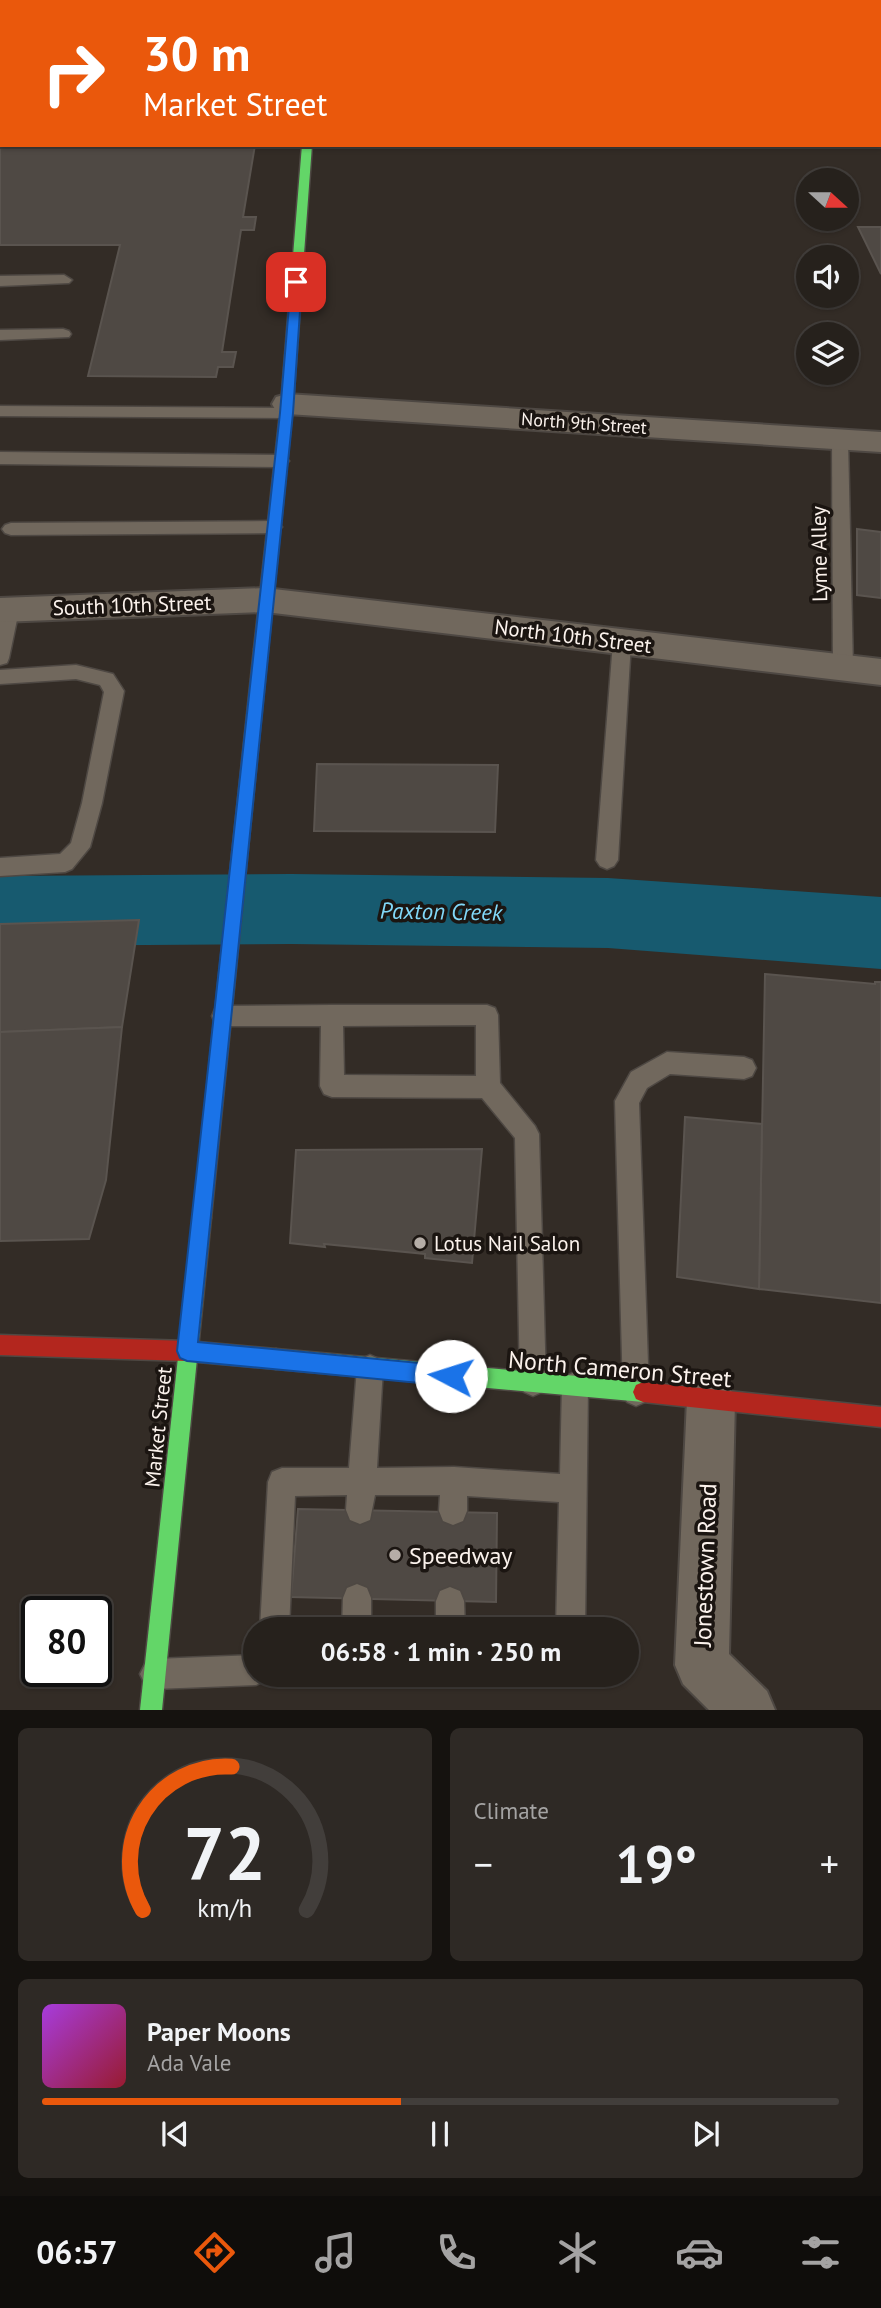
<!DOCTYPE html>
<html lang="en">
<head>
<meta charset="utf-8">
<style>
	:root { --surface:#26211c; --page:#2e2925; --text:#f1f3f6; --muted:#a4a3a3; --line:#423e3b; --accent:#ea580c }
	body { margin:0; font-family:"PT Sans",sans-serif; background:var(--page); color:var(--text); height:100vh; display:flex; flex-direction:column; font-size:26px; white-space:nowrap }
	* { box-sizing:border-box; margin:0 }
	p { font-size:23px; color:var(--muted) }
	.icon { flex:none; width:38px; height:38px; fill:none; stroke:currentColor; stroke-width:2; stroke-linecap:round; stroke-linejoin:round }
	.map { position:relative; height:1710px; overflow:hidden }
	.panel { display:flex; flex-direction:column; gap:18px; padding:18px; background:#15120f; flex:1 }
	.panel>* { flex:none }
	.guide { position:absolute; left:0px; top:0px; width:882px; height:147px; box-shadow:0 2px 5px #0004,0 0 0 2px var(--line); background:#ea580c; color:#fff; overflow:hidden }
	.needle { width:46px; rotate:111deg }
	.fabs { position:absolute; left:796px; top:168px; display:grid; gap:14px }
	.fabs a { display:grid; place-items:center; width:63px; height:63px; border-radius:50%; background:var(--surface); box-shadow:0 2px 5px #0004,0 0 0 2px var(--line); font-size:35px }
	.speed { position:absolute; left:21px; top:1596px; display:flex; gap:14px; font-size:35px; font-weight:700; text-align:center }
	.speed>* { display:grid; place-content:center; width:91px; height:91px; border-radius:50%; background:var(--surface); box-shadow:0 2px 5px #0004,0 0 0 2px var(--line); line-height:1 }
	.speed .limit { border:4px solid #111; border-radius:10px; background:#fff; color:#111 }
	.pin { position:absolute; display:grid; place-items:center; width:60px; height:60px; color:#fff; margin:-30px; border-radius:14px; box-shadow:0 4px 10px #0006 }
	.me { position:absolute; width:77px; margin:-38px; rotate:275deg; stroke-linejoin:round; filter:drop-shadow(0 0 5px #0008) }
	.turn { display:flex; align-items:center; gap:24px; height:147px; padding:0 28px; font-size:32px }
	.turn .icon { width:91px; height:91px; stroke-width:2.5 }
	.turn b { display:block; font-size:49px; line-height:60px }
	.big { font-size:52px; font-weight:700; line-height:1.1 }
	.panel .widget { flex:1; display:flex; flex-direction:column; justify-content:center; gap:10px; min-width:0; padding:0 24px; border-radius:10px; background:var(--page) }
	.panel .dial { align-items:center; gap:0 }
	.dial svg { height:182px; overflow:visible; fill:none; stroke:var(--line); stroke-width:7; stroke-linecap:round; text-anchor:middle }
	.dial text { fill:var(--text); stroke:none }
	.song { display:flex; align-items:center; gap:21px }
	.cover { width:84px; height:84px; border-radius:10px; background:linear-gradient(135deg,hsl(280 70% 55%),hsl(350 70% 35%)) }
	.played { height:7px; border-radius:4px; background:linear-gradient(90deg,var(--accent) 45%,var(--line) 45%) }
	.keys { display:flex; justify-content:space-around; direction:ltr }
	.heat { display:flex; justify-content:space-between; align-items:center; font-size:38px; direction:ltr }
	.panel .tiles { flex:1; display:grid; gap:18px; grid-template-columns:1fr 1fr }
	.widget:last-child { grid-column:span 2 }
	.trip { position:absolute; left:243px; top:1617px; width:396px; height:70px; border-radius:35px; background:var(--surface); box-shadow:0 2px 5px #0004,0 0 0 2px var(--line); font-weight:700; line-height:70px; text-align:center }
	.tabs { display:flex; height:112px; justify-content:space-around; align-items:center; background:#0f0d0b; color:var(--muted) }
	.tabs .icon { width:49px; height:49px }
	.tabs .selected { color:var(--accent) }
	.tabs b { font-size:32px; color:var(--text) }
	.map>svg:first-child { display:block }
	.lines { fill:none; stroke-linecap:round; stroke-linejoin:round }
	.river { fill:#175a6f; fill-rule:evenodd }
	.building { fill:#4f4944; stroke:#5a544f; stroke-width:2 }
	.lane-casing { stroke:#4e4843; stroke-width:3 }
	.street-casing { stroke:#4e4843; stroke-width:4 }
	.fast-casing { stroke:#4e4843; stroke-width:3 }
	.slow-casing { stroke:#4e4843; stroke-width:3 }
	.jam-casing { stroke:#4e4843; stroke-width:3 }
	.lane { fill:#71685d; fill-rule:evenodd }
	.street { fill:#71685d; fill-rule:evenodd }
	.fast { fill:#63d668; fill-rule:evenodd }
	.slow { fill:#ff974d; fill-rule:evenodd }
	.jam { fill:#b3261e; fill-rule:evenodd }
	.rail { stroke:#6f6861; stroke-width:3.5; stroke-dasharray:8 8; stroke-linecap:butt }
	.route { fill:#1a73e8; stroke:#114b97; stroke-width:2 }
	.poi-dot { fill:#b5ada7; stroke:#1b1511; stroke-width:2.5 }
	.labels { text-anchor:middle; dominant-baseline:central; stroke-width:7; stroke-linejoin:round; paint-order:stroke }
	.far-street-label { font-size:18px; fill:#fbf2ec; stroke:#1b1511 }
	.street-label { font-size:21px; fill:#fbf2ec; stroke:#1b1511 }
	.poi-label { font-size:21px; fill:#fbf2ec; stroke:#1b1511; text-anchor:start }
	.water-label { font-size:23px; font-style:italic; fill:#81d8f8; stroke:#1b1511 }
	.near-street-label { font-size:24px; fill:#fbf2ec; stroke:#1b1511 }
	.near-poi-label { font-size:24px; fill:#fbf2ec; stroke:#1b1511; text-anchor:start }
</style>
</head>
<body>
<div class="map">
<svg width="881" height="1710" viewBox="0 0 881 1710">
	<rect width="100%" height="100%" fill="#332c26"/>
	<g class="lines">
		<!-- river -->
		<polygon class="river" points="291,874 608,878 881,897 881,969 608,948 291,944 0,946 0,876"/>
	</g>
	<!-- building -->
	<g class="building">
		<polygon points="770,0 881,0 881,15 880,2"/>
		<polygon points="0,115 2,145 255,145 243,217 256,217 254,230 241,230 222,352 236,352 233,367 218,367 216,377 88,376 120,245 0,245"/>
		<polygon points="858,227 881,227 881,274"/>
		<polygon points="857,529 881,532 881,598 857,595"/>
		<polygon points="317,764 498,765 495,832 314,831"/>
		<polygon points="139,920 122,1027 0,1032 0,924"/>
		<polygon points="765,974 875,984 875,982 881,982 881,1303 759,1289"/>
		<polygon points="122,1027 106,1180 89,1239 0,1241 0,1032"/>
		<polygon points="685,1117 762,1124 759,1289 677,1277"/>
		<polygon points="482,1149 472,1263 425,1258 425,1254 324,1244 325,1247 290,1243 296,1150"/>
		<polygon points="298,1509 497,1513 496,1602 291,1597"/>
	</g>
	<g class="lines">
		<defs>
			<g id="lane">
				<polygon points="64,275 72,280 69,283 0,286 0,276"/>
				<polygon points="63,329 69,331 71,334 69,337 0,340 0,330"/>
				<polygon points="0,406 286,408 294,413 286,418 0,416"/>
				<polygon points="840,434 848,440 853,668 850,673 843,675 836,673 833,668 832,440"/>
				<polygon points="0,452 281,455 289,461 281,467 0,464"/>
				<polygon points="273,521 282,527 273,533 11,535 5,533 2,529 5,525 11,523"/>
				<polygon points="10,603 17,605 19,610 9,658 7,663 0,665 0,614 3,605"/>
				<polygon points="622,635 629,637 631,642 618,860 614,866 607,869 600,866 596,860 613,642 615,637"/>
				<polygon points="76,665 113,674 124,691 102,803 90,847 72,869 65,872 0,876 0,858 60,854 71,843 82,803 104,692 100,685 76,679 0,684 0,670"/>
				<path d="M332,1005H487L495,1008L498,1015L500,1083L535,1126L539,1134L546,1383L542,1392L533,1396L524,1392L520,1383L515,1138L482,1098L332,1097L324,1094L320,1086L321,1026H223L215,1023L212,1016L215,1009L223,1006ZM476,1025V1076L344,1075L343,1026Z"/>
				<polygon points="667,1052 744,1057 752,1060 756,1068 752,1076 744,1079 670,1074 647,1088 639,1103 649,1393 645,1402 636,1406 627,1402 623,1393 615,1101 631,1072"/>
				<polygon points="370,1355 379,1359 383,1368 377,1468 454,1467 560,1474 562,1385 566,1376 575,1372 584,1376 588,1385 585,1629 556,1629 559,1502 467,1496 467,1511 463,1521 453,1525 443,1521 439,1511 440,1495 375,1495 370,1520 360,1524 350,1520 346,1510 347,1495 295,1496 289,1629 260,1629 268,1482 272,1472 282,1468 349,1468 357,1368 361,1359"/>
				<polygon points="357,1584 367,1588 371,1598 371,1629 342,1629 343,1598 347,1588"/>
				<polygon points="450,1587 460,1591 464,1601 465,1629 436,1629 436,1601 440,1591"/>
				<polygon points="256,1655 256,1675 269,1675 266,1680 256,1685 155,1689 145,1684 140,1674 145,1664 155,1659"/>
			</g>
			<g id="street">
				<polygon points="287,394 881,432 881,452 287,414 276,411 272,404 276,397"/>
				<polygon points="265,588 881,659 881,685 265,612 0,622 0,598"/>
				<polygon points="711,1376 728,1383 735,1400 729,1654 767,1691 775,1710 709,1710 683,1684 675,1665 687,1400 694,1383"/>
			</g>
			<g id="fast">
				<polygon points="302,145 312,145 293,404 268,649 261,654 254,649 281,404"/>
				<polygon points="202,1209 209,1212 211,1218 162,1710 140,1710 193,1218 195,1212"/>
				<polygon points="276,1349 643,1382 650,1385 653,1392 650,1399 643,1402 276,1369 269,1366 266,1359 269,1352"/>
			</g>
			<polygon id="slow" points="261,644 268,649 211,1218 209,1224 202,1227 195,1224 193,1218 254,649"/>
			<g id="jam">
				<polygon points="0,1335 187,1341 276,1349 283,1352 286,1359 283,1366 276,1369 187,1361 0,1355"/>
				<polygon points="643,1382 881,1407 881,1427 643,1402 636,1399 633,1392 636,1385"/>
			</g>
		</defs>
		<!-- lane casing -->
		<use href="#lane" class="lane-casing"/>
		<!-- street casing -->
		<use href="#street" class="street-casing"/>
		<!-- fast casing -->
		<use href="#fast" class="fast-casing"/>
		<!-- slow casing -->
		<use href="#slow" class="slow-casing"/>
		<!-- jam casing -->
		<use href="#jam" class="jam-casing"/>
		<!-- lane -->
		<use href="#lane" class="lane"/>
		<!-- street -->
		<use href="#street" class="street"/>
		<!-- fast -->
		<use href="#fast" class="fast"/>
		<!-- slow -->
		<use href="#slow" class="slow"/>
		<!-- jam -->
		<use href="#jam" class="jam"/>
		<!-- rail -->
		<polyline class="rail" points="552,0 572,2"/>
	</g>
	<!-- route -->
	<polygon class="route" points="296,278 302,282 293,413 198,1342 451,1366 458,1369 461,1376 458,1383 451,1386 187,1361 180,1358 177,1351 280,413 291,282"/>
	<!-- markers -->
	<g class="poi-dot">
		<circle cx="420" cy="1243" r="7"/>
		<circle cx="395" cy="1555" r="7"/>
	</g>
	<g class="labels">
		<!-- far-street labels -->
		<g class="far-street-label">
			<text transform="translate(584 423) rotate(4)">North 9th Street</text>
		</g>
		<!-- street labels -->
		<g class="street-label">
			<text transform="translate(819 554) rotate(-91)">Lyme Alley</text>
			<text transform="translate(132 605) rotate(-2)">South 10th Street</text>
			<text transform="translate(573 636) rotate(7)">North 10th Street</text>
			<text transform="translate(158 1427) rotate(-84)">Market Street</text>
		</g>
		<!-- poi labels -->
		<g class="poi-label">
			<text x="434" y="1243">Lotus Nail Salon</text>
		</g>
		<!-- water labels -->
		<g class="water-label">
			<text transform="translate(441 911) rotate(1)">Paxton Creek</text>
		</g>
		<!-- near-street labels -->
		<g class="near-street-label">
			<text transform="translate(620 1369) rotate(5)">North Cameron Street</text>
			<text transform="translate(705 1565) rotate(-88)">Jonestown Road</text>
		</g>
		<!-- near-poi labels -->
		<g class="near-poi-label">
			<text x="409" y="1555">Speedway</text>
		</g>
	</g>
</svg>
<div class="fabs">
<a><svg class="needle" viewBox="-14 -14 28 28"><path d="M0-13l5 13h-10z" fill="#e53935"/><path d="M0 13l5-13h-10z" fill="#a4a3a3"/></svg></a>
<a><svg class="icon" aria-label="sound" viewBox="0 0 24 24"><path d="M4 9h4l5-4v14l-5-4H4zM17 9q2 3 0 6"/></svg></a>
<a><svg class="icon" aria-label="layers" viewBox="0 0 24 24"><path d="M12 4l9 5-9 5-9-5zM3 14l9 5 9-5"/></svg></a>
</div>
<div class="speed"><div class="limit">80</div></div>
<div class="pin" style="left:296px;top:282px;background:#d93025"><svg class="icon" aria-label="arrive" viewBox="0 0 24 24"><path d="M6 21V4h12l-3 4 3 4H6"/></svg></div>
<svg class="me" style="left:451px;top:1376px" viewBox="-20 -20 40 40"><circle r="19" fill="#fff"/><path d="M0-13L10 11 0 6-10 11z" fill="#1a73e8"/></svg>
<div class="trip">06:58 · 1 min · 250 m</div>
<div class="guide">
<div class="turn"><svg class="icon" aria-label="right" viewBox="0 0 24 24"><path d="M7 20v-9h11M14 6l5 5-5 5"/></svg><div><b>30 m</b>Market Street</div></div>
</div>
</div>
<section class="panel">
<div class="tiles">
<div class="widget dial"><svg viewBox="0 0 100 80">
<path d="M14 69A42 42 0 1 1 86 69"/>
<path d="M14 69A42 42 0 0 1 53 6" stroke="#ea580c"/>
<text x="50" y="56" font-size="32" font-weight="700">72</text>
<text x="50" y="72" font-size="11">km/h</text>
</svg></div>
<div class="widget"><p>Climate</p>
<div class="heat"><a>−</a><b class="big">19°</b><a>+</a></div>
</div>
<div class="widget">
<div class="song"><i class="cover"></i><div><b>Paper Moons</b><p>Ada Vale</p></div></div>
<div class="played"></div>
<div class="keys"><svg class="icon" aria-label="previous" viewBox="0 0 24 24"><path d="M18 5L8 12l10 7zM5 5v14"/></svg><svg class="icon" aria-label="pause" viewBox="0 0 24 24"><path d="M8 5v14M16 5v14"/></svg><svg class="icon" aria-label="next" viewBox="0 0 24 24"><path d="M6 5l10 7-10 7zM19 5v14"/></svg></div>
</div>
</div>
</section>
<nav class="tabs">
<b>06:57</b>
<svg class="icon selected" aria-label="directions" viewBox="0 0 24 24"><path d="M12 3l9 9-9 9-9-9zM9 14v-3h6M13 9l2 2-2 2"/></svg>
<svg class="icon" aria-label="music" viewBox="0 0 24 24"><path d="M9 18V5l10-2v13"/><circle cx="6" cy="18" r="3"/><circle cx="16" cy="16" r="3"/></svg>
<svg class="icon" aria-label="phone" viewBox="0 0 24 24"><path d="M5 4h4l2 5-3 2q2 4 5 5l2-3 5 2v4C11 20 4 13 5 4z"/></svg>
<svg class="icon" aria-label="climate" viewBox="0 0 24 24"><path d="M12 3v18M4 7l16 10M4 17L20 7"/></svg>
<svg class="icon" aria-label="car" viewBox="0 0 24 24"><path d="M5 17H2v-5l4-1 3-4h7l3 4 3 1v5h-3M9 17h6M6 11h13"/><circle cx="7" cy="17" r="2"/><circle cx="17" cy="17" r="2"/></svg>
<svg class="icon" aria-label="filters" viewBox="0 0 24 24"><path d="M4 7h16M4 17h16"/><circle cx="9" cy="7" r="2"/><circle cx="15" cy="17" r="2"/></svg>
</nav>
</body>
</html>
